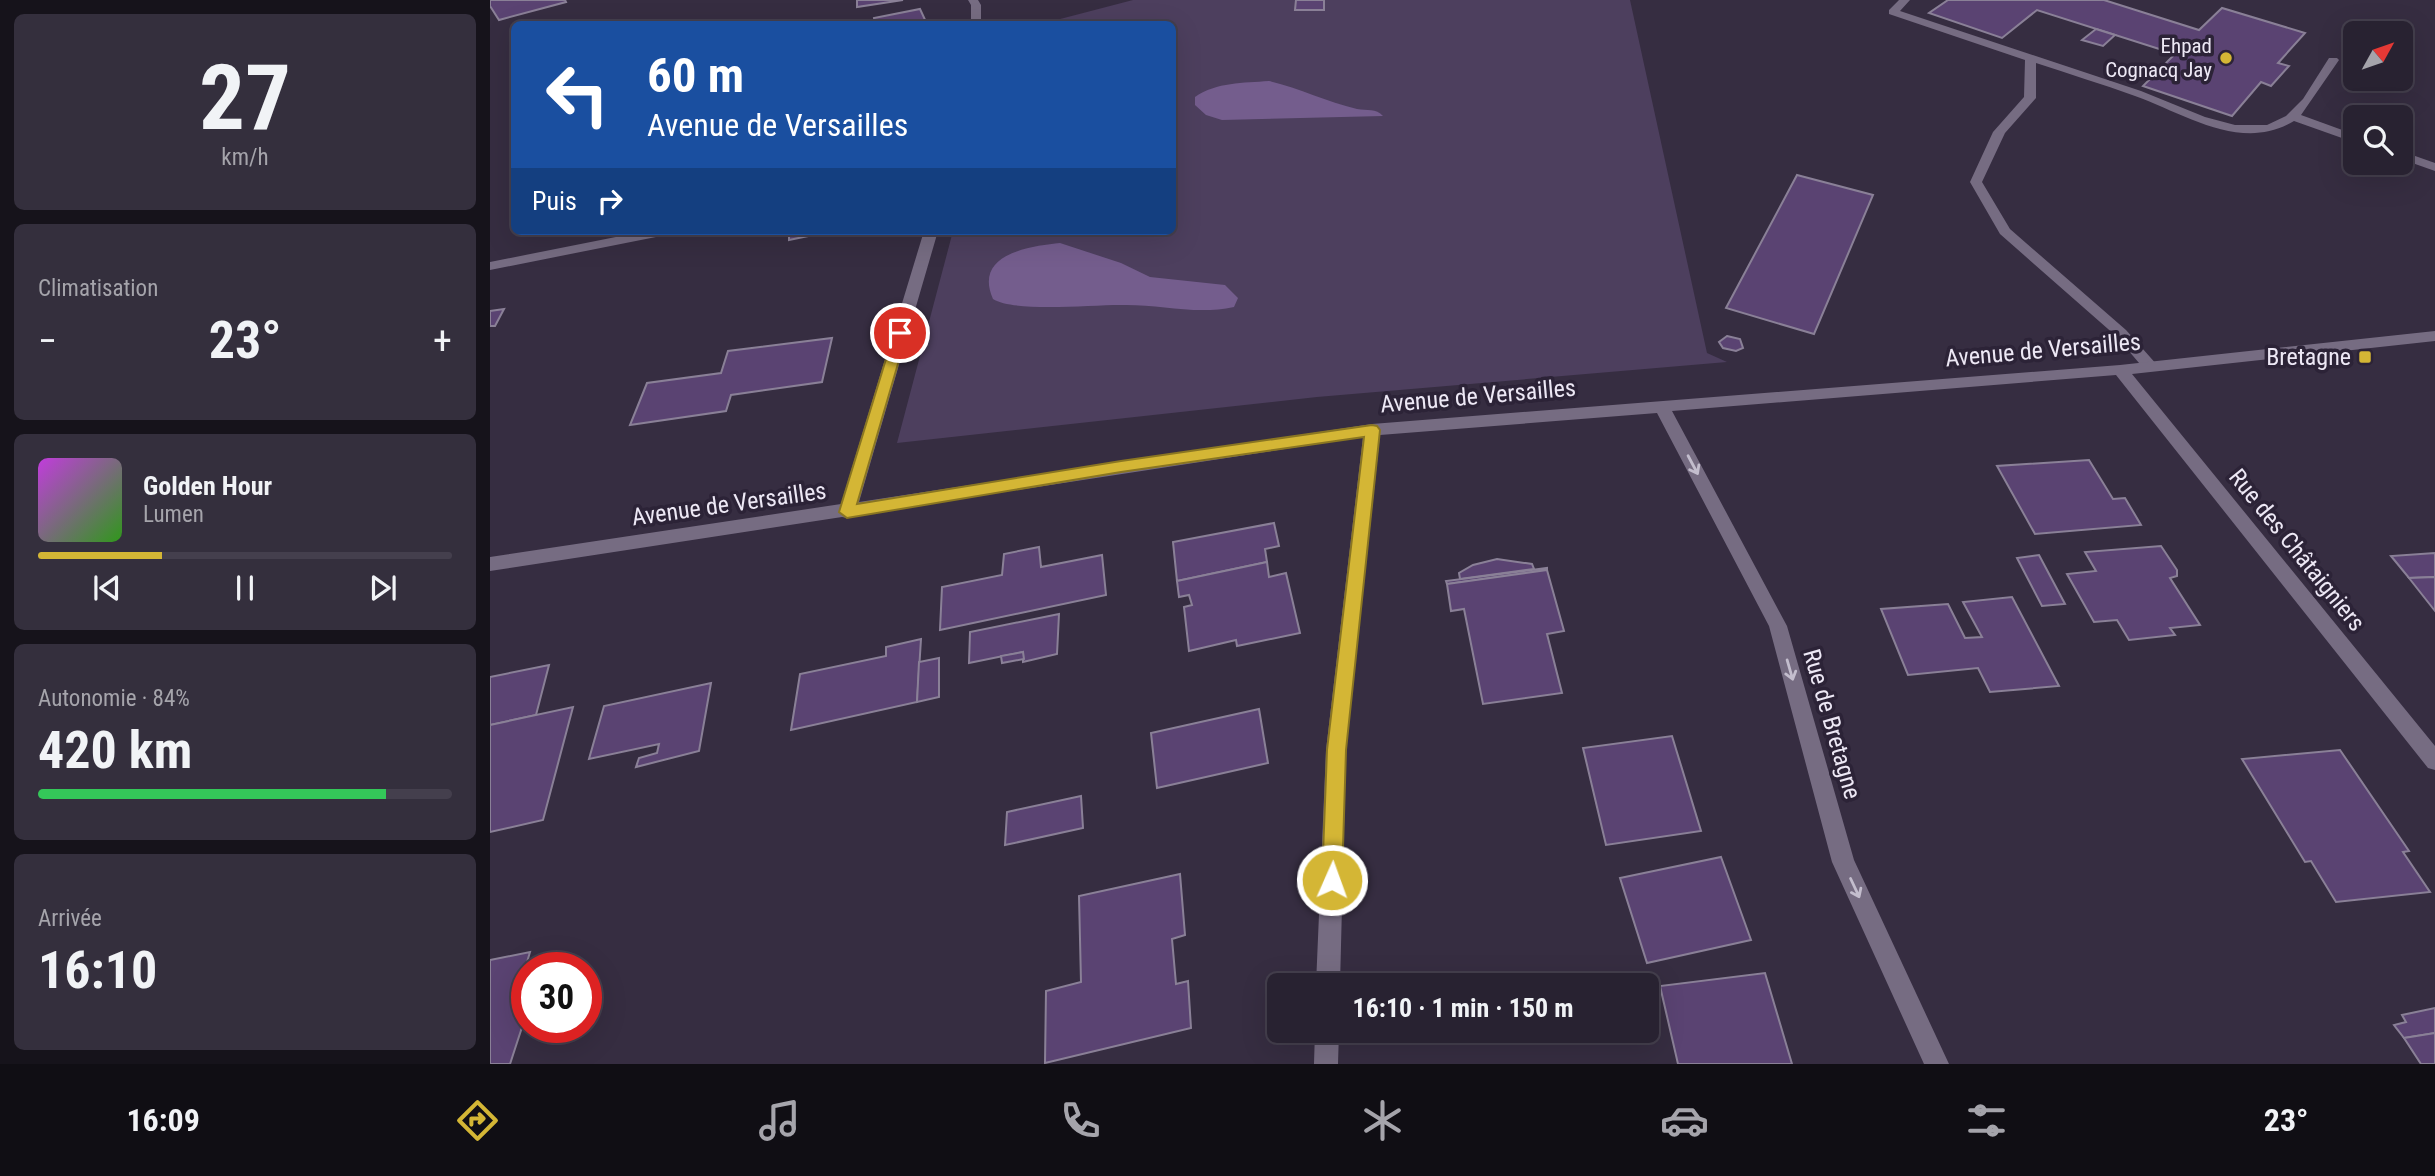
<!DOCTYPE html>
<html lang="fr">
<head>
<meta charset="utf-8">
<style>
	:root { --surface:#282231; --page:#342f3d; --text:#f1f3f6; --muted:#a5a4ab; --line:#443f4d; --accent:#d4b635 }
	body { margin:0; font-family:"Roboto Condensed",sans-serif; background:var(--page); color:var(--text); height:100vh; display:flex; flex-direction:column; font-size:26px; white-space:nowrap }
	* { box-sizing:border-box; margin:0 }
	p { font-size:23px; color:var(--muted) }
	.icon { flex:none; width:38px; height:38px; fill:none; stroke:currentColor; stroke-width:2; stroke-linecap:round; stroke-linejoin:round }
	.map { position:relative; flex:1; overflow:hidden }
	.drawer { display:flex; flex-direction:column; gap:14px; padding:14px; background:#16131b; width:490px }
	.drawer>* { flex:none }
	.hud { position:absolute; left:21px; top:21px; width:665px; height:214px; border-radius:10px; box-shadow:0 7px 28px #0002,0 0 0 2px var(--line); background:#1a4fa0; color:#fff; overflow:hidden }
	.needle { width:46px; rotate:50deg }
	.controls { position:absolute; left:1853px; top:21px; display:grid; gap:14px }
	.controls a { display:grid; place-items:center; width:70px; height:70px; border-radius:10px; background:var(--surface); box-shadow:0 7px 28px #0002,0 0 0 2px var(--line); font-size:35px }
	.speed { position:absolute; left:21px; top:952px; display:flex; gap:14px; font-size:35px; font-weight:700; text-align:center }
	.speed>* { display:grid; place-content:center; width:91px; height:91px; border-radius:50%; background:var(--surface); box-shadow:0 7px 28px #0002,0 0 0 2px var(--line); line-height:1 }
	.speed .limit { border:10px solid #d22; background:#fff; color:#111 }
	.pin { position:absolute; display:grid; place-items:center; width:60px; height:60px; color:#fff; margin:-30px; border:4px solid #fff; border-radius:50%; box-shadow:0 2px 7px #0007 }
	.me { position:absolute; width:77px; margin:-38px; rotate:2deg; stroke-linejoin:round; filter:drop-shadow(0 0 5px #0008) }
	.turn { display:flex; align-items:center; gap:24px; height:147px; padding:0 21px; font-size:32px }
	.turn .icon { width:91px; height:91px; stroke-width:2.5 }
	.turn b { display:block; font-size:49px; line-height:60px }
	.then { display:flex; align-items:center; height:66px; padding:0 21px; background:#0003; gap:14px; font-size:26px }
	.big { font-size:52px; font-weight:700; line-height:1.1 }
	.drawer .widget { flex:1; display:flex; flex-direction:column; justify-content:center; gap:10px; min-width:0; padding:0 24px; border-radius:10px; background:var(--page) }
	.drawer .dial { align-items:center; gap:0 }
	.dial b { font-size:91px; line-height:1 }
	.song { display:flex; align-items:center; gap:21px }
	.cover { width:84px; height:84px; border-radius:10px; background:linear-gradient(135deg,hsl(290 70% 55%),hsl(110 70% 35%)) }
	.played { height:7px; border-radius:4px; background:linear-gradient(90deg,var(--accent) 30%,var(--line) 30%) }
	.keys { display:flex; justify-content:space-around; direction:ltr }
	.heat { display:flex; justify-content:space-between; align-items:center; font-size:38px; direction:ltr }
	.charge { height:10px; border-radius:5px; background:linear-gradient(90deg,#34c759 84%,var(--line) 0) }
	.trip { position:absolute; left:777px; top:973px; width:392px; height:70px; border-radius:10px; background:var(--surface); box-shadow:0 7px 28px #0002,0 0 0 2px var(--line); font-weight:700; line-height:70px; text-align:center }
	.tab-bar { display:flex; height:112px; justify-content:space-around; align-items:center; background:#100e14; color:var(--muted) }
	.tab-bar .icon { width:49px; height:49px }
	.tab-bar .active { color:var(--accent) }
	.tab-bar b { font-size:32px; color:var(--text) }
	main { display:flex; flex:1; min-height:0 }
	.map>svg:first-child { display:block }
	.green { fill:#4d3f5e }
	.water { fill:#745d8d }
	.building { fill:#5a4372; stroke:#8a8097; stroke-width:2 }
	.lines { fill:none; stroke-linecap:round; stroke-linejoin:round }
	.service { fill:#766c82; fill-rule:evenodd }
	.minor { fill:#766c82; fill-rule:evenodd }
	.oneway { stroke:#c3bdcd }
	.route { fill:#d4b635; stroke:#8a7622; stroke-width:2 }
	.poi-dot { fill:#d4b635; stroke:#2c2337; stroke-width:2.5 }
	.labels { text-anchor:middle; dominant-baseline:central; stroke-width:7; stroke-linejoin:round; paint-order:stroke }
	.far-poi-label { font-size:21px; fill:#ede8f5; stroke:#2c2337; text-anchor:end }
	.street-label { font-size:24px; fill:#ede8f5; stroke:#2c2337 }
	.poi-label { font-size:24px; fill:#ede8f5; stroke:#2c2337; text-anchor:end }
</style>
</head>
<body>
<main>
<section class="drawer">
<div class="widget dial"><b>27</b><p>km/h</p></div>
<div class="widget"><p>Climatisation</p>
<div class="heat"><a>−</a><b class="big">23°</b><a>+</a></div>
</div>
<div class="widget">
<div class="song"><i class="cover"></i><div><b>Golden Hour</b><p>Lumen</p></div></div>
<div class="played"></div>
<div class="keys"><svg class="icon" aria-label="previous" viewBox="0 0 24 24"><path d="M18 5L8 12l10 7zM5 5v14"/></svg><svg class="icon" aria-label="pause" viewBox="0 0 24 24"><path d="M8 5v14M16 5v14"/></svg><svg class="icon" aria-label="next" viewBox="0 0 24 24"><path d="M6 5l10 7-10 7zM19 5v14"/></svg></div>
</div>
<div class="widget"><p>Autonomie · 84%</p><b class="big">420 km</b><div class="charge"></div></div>
<div class="widget"><p>Arrivée</p><b class="big">16:10</b></div>
</section>
<div class="map">
<svg width="1945" height="1064" viewBox="0 0 1945 1064">
	<rect width="100%" height="100%" fill="#362d41"/>
	<!-- green -->
	<polygon class="green" points="643,0 1140,0 1217,353 1237,362 827,397 407,443 463,231 682,231 682,24 551,24"/>
	<!-- water -->
	<g class="water">
		<path d="M779,81C809,88 837,102 867,109C877,111 886,108 893,116L732,120L716,115L705,105V97C727,82 753,83 779,81Z"/>
		<path d="M570,243L631,263L660,277L735,285L748,298L744,307C707,315 673,305 636,305C606,304 525,313 503,299C483,254 540,246 570,243Z"/>
	</g>
	<!-- building -->
	<g class="building">
		<polygon points="0,0 75,0 76,2 9,20 0,6"/>
		<polygon points="367,0 413,0 367,7"/>
		<polygon points="806,0 834,0 834,10 805,10"/>
		<polygon points="1458,0 1614,0 1709,30 1732,8 1815,33 1788,63 1799,66 1781,86 1771,82 1742,116 1653,86 1685,54 1547,10 1512,38 1439,13"/>
		<polygon points="430,9 437,24 385,24 384,18"/>
		<polygon points="1606,29 1625,35 1613,46 1592,40"/>
		<polygon points="1307,175 1383,195 1324,334 1236,308"/>
		<polygon points="299,231 338,231 338,232 299,240"/>
		<polygon points="14,309 5,326 0,326 0,311"/>
		<polygon points="1237,336 1250,339 1253,348 1246,351 1233,348 1229,342"/>
		<polygon points="342,338 332,382 241,395 236,411 140,425 157,383 231,373 238,351"/>
		<polygon points="1599,460 1623,499 1635,498 1651,525 1545,534 1507,466"/>
		<polygon points="784,523 789,546 775,549 777,562 687,581 683,542"/>
		<polygon points="1671,546 1687,570 1687,576 1680,578 1710,625 1680,628 1685,635 1639,640 1627,620 1604,622 1577,574 1606,571 1595,552"/>
		<polygon points="549,547 551,567 612,555 616,595 450,630 452,587 512,575 514,554"/>
		<polygon points="1945,553 1945,577 1919,578 1901,556"/>
		<polygon points="1549,555 1575,604 1552,606 1527,558"/>
		<polygon points="1007,559 1042,564 1044,569 970,579 969,573 983,565"/>
		<polygon points="777,562 779,577 796,573 810,633 747,646 746,640 699,651 694,607 702,605 699,595 689,597 687,581"/>
		<polygon points="1057,568 1057,570 957,584 956,581"/>
		<polygon points="1057,570 1074,631 1057,634 1072,693 993,704 974,609 961,611 957,584"/>
		<polygon points="1945,577 1945,611 1919,578"/>
		<polygon points="1522,597 1569,686 1500,692 1488,668 1418,675 1391,609 1458,604 1475,638 1492,637 1473,602"/>
		<polygon points="569,614 567,654 533,662 533,652 479,663 480,632"/>
		<polygon points="431,639 427,702 301,730 310,674 396,656 396,647"/>
		<polygon points="533,652 534,659 512,663 511,656"/>
		<polygon points="449,658 449,697 427,702 429,662"/>
		<polygon points="59,665 46,715 0,725 0,677"/>
		<polygon points="221,683 209,751 146,767 149,758 167,753 169,744 99,759 114,706"/>
		<polygon points="83,707 53,820 0,832 0,725"/>
		<polygon points="769,709 778,763 667,788 661,733"/>
		<polygon points="1182,736 1211,831 1116,845 1093,748"/>
		<polygon points="1850,750 1919,851 1913,852 1940,892 1846,902 1821,861 1815,862 1752,759"/>
		<polygon points="591,796 593,828 515,845 517,812"/>
		<polygon points="1231,857 1261,940 1157,963 1130,878"/>
		<polygon points="690,874 695,935 682,939 686,984 698,981 701,1028 555,1063 556,991 591,982 589,896"/>
		<polygon points="40,952 23,1010 37,1007 37,1012 20,1064 0,1064 0,960"/>
		<polygon points="1275,973 1302,1064 1188,1064 1170,986"/>
		<polygon points="1945,1008 1945,1033 1914,1038 1904,1025 1916,1022 1912,1015"/>
		<polygon points="1945,1033 1945,1064 1931,1064 1914,1038"/>
	</g>
	<g class="lines">
		<!-- service -->
		<g class="service">
			<path d="M1409,0H1420L1410,11L1651,91L1715,117L1745,125H1777L1796,116L1813,99L1839,58H1847L1849,60L1811,115L1866,135V143L1804,121C1752,153 1695,114 1645,96C1612,84 1579,74 1546,63V98L1515,133L1492,182L1520,229L1636,330L1668,366L1660,371L1655,370L1626,336L1510,234L1480,182L1503,132L1534,97L1535,60L1399,14V10Z"/>
			<polygon points="1911,151 1945,163 1945,171 1911,159"/>
		</g>
		<!-- minor -->
		<g class="minor">
			<polygon points="478,0 488,0 491,5 491,24 481,24 481,5"/>
			<polygon points="156,231 183,231 176,235 0,270 0,262"/>
			<polygon points="434,231 448,231 369,502 882,424 1630,365 1945,331 1945,341 1642,374 1945,746 1945,770 1938,768 1626,375 1182,411 1297,626 1364,860 1459,1064 1434,1064 1342,862 1279,626 1167,413 890,435 856,750 850,985 826,985 836,750 873,437 364,515 357,518 352,517 0,571 0,557 351,504"/>
			<polygon points="825,1031 849,1031 848,1064 824,1064"/>
		</g>
	</g>
	<!-- one-way arrows -->
	<defs><path id="oneway-shaft" d="M-6 0H5M1.5-3L5.5 0L1.5 3" fill="none" stroke-width="1.6" stroke-linecap="round" stroke-linejoin="round" transform="scale(1.75)"/></defs>
	<g class="oneway">
		<use href="#oneway-shaft" transform="translate(1203 465) rotate(62)"/>
		<use href="#oneway-shaft" transform="translate(1300 670) rotate(74)"/>
		<use href="#oneway-shaft" transform="translate(1365 888) rotate(65)"/>
	</g>
	<!-- route -->
	<polygon class="route" points="410,329 417,333 367,504 631,461 882,425 887,426 890,430 856,750 852,880 849,887 842,890 835,887 832,880 837,750 874,437 631,472 357,518 349,512 404,333"/>
	<!-- markers -->
	<g class="poi-dot">
		<circle cx="1736" cy="58" r="7"/>
		<rect x="1868" y="350" width="14" height="14" rx="3.5"/>
	</g>
	<g class="labels">
		<!-- far-poi labels -->
		<g class="far-poi-label">
			<text x="1722" y="46">Ehpad<tspan x="1722" dy="24">Cognacq Jay</tspan></text>
		</g>
		<!-- street labels -->
		<g class="street-label">
			<text transform="translate(1553 350) rotate(-5)">Avenue de Versailles</text>
			<text transform="translate(988 396) rotate(-5)">Avenue de Versailles</text>
			<text transform="translate(239 504) rotate(-8)">Avenue de Versailles</text>
			<text transform="translate(1807 550) rotate(51)">Rue des Châtaigniers</text>
			<text transform="translate(1342 724) rotate(74)">Rue de Bretagne</text>
		</g>
		<!-- poi labels -->
		<g class="poi-label">
			<text x="1861" y="357">Bretagne</text>
		</g>
	</g>
</svg>
<div class="controls">
<a><svg class="needle" viewBox="-14 -14 28 28"><path d="M0-13l5 13h-10z" fill="#e53935"/><path d="M0 13l5-13h-10z" fill="#a5a4ab"/></svg></a>
<a><svg class="icon" aria-label="search" viewBox="0 0 24 24"><circle cx="10" cy="10" r="6"/><path d="M15 15l6 6"/></svg></a>
</div>
<div class="speed"><div class="limit">30</div></div>
<div class="pin" style="left:410px;top:333px;background:#d93025"><svg class="icon" aria-label="arrive" viewBox="0 0 24 24"><path d="M6 21V4h12l-3 4 3 4H6"/></svg></div>
<svg class="me" style="left:842px;top:880px" viewBox="-20 -20 40 40"><circle r="17" fill="#d4b635" stroke="#fff" stroke-width="3"/><path d="M0-11L8 9 0 5-8 9z" fill="#fff"/></svg>
<div class="trip">16:10 · 1 min · 150 m</div>
<div class="hud">
<div class="turn"><svg class="icon" aria-label="left" viewBox="0 0 24 24"><path d="M17 20v-9H6M10 6l-5 5 5 5"/></svg><div><b>60 m</b>Avenue de Versailles</div></div>
<div class="then">Puis<svg class="icon" aria-label="right" viewBox="0 0 24 24"><path d="M7 20v-9h11M14 6l5 5-5 5"/></svg></div>
</div>
</div>
</main>
<nav class="tab-bar">
<b>16:09</b>
<svg class="icon active" aria-label="directions" viewBox="0 0 24 24"><path d="M12 3l9 9-9 9-9-9zM9 14v-3h6M13 9l2 2-2 2"/></svg>
<svg class="icon" aria-label="music" viewBox="0 0 24 24"><path d="M9 18V5l10-2v13"/><circle cx="6" cy="18" r="3"/><circle cx="16" cy="16" r="3"/></svg>
<svg class="icon" aria-label="phone" viewBox="0 0 24 24"><path d="M5 4h4l2 5-3 2q2 4 5 5l2-3 5 2v4C11 20 4 13 5 4z"/></svg>
<svg class="icon" aria-label="climate" viewBox="0 0 24 24"><path d="M12 3v18M4 7l16 10M4 17L20 7"/></svg>
<svg class="icon" aria-label="car" viewBox="0 0 24 24"><path d="M5 17H2v-5l4-1 3-4h7l3 4 3 1v5h-3M9 17h6M6 11h13"/><circle cx="7" cy="17" r="2"/><circle cx="17" cy="17" r="2"/></svg>
<svg class="icon" aria-label="filters" viewBox="0 0 24 24"><path d="M4 7h16M4 17h16"/><circle cx="9" cy="7" r="2"/><circle cx="15" cy="17" r="2"/></svg>
<b>23°</b>
</nav>
</body>
</html>
